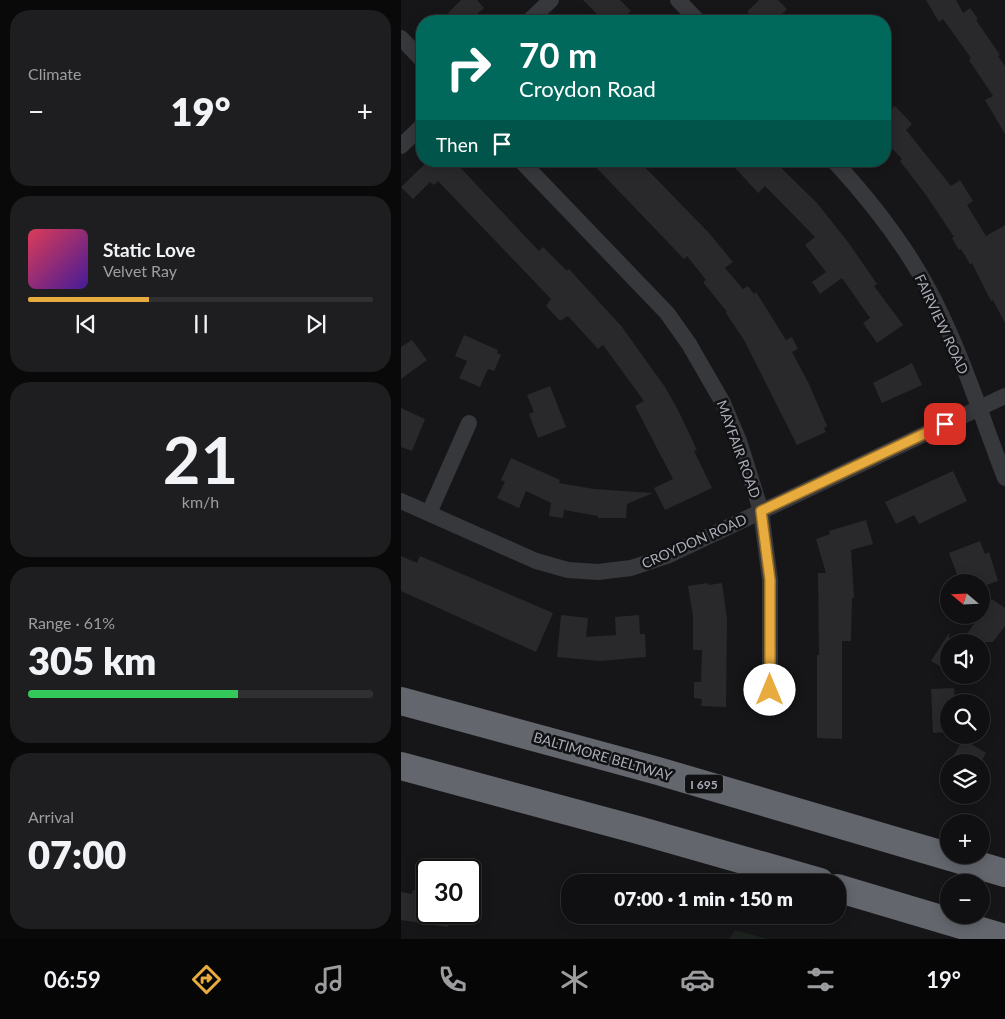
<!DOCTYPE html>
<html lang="en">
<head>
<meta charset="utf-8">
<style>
	:root { --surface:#101012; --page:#1e1e20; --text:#f1f3f6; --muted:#9c9d9f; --line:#303032; --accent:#e8ab3e }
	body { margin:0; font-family:Lato,sans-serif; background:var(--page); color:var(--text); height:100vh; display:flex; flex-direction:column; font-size:19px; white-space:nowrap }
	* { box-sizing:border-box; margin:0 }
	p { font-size:16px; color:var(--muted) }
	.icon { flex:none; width:28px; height:28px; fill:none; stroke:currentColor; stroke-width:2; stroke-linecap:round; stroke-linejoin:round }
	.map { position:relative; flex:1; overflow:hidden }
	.side { display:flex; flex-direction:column; gap:10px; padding:10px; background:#09090a; width:401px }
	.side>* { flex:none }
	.banner { position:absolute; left:15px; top:15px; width:475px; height:152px; border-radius:20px; box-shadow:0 2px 12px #0003,0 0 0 1px var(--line); background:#00695c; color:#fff; overflow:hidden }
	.needle { width:32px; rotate:289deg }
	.buttons { position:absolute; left:539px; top:574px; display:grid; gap:10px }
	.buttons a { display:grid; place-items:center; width:50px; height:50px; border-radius:50%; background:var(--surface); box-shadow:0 2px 12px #0003,0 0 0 1px var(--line); font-size:25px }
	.speed { position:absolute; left:15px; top:859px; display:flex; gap:10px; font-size:25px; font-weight:700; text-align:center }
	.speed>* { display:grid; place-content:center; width:65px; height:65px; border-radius:50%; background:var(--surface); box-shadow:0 2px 12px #0003,0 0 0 1px var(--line); line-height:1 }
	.speed .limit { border:2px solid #111; border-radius:8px; background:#fff; color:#111 }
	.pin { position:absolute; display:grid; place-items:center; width:42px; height:42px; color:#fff; margin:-21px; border-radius:10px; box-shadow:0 2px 8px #0006 }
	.me { position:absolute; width:55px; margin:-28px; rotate:0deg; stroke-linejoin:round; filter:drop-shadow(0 0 4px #0008) }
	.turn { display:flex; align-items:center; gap:18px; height:105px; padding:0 20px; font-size:22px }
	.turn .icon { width:65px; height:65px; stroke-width:2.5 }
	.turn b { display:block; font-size:35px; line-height:42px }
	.then { display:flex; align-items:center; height:48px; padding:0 20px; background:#0003; gap:10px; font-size:19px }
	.big { font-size:38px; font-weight:800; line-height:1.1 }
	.side .card { flex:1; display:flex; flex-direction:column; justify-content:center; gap:8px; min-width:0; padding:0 18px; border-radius:20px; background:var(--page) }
	.side .dial { align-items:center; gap:0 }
	.dial b { font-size:65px; line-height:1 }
	.song { display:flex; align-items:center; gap:15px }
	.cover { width:60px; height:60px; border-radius:8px; background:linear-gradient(135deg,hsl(350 70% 55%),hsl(260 70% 35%)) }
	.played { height:5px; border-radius:2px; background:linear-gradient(90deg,var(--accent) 35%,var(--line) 35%) }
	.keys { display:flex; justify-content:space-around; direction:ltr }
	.heat { display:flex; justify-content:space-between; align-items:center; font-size:28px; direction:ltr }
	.charge { height:8px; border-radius:4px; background:linear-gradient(90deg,#34c759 61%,var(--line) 0) }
	.trip { position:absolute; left:160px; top:874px; width:285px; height:50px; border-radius:20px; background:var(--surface); box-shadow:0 2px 12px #0003,0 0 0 1px var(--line); font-weight:800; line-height:50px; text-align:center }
	.tabs { display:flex; height:80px; justify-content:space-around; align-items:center; background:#060607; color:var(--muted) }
	.tabs .icon { width:35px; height:35px }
	.tabs .active { color:var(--accent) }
	.tabs b { font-size:22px; color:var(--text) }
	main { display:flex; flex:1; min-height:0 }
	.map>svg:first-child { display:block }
	.green { fill:#1c221d }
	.building { fill:#29292c }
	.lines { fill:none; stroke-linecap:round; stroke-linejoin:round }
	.street { stroke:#37383c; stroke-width:16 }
	.highway { stroke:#63666d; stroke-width:28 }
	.route-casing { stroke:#976f28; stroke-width:12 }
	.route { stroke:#e8ab3e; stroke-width:9 }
	.labels { text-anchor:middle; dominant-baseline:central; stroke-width:5; stroke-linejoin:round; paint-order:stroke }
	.shield { fill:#111113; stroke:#7b7e86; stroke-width:1 }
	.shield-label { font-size:12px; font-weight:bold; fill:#a9adb7 }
	.street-label { font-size:14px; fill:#a9adb7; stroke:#111113 }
</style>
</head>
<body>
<main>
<section class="side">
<div class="card"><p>Climate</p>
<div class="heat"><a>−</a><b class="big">19°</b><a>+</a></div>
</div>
<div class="card">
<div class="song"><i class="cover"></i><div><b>Static Love</b><p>Velvet Ray</p></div></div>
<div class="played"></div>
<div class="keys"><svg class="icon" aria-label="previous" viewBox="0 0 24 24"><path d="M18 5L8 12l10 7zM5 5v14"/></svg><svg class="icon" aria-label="pause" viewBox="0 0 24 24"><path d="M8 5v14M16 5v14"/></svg><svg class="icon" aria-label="next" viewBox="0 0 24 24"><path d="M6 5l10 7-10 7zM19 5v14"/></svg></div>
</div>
<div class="card dial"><b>21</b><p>km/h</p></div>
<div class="card"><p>Range · 61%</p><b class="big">305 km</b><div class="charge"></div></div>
<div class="card"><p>Arrival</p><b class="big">07:00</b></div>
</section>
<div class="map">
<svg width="604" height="939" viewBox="0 0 604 939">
	<rect width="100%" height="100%" fill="#161618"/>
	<!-- green -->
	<polygon class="green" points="334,930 367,939 328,939"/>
	<!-- building -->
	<g class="building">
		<polygon points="60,0 76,0 83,8 77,13 86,21 55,21 47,13"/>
		<polygon points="182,0 219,0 230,11 219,21 203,21"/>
		<polygon points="358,0 377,0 386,9 374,21 356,21 346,12"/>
		<polygon points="525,0 555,0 562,13 569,8 577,19 575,20 599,55 597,56 604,66 604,134 584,100 592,96 568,60 570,58 542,19 538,22"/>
		<polygon points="494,106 511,124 505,130 550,186 559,180 572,201 566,205 585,236 604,225 604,323 592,300 590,301 571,263 569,264 560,249 558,250 551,238 553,237 525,195 499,161 501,159 484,141 484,116"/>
		<polygon points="27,161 53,161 138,251 142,247 166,271 168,269 221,327 264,387 277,410 296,450 293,451 311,488 264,510 253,488 272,479 234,406 243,401 202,345 197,349 167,316 159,321 145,306 150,299 37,181 33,185 29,182 12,199 0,187"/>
		<polygon points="189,161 238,161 308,233 332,262 324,268 342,289 347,286 353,294 355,292 385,340 391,337 397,349 391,352 408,384 426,426 423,428 425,432 396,445 343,340 325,313 326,312 302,282 305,280 286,256 283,259"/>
		<polygon points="328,161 373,161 416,203 447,242 476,284 473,286 502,325 476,343 462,323 469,318 441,278 419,294 411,282 425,272 404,245 414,237 364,186 357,193"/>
		<polygon points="63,335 97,350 96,353 100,355 93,371 87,369 79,387 58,378 66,361 54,356"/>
		<polygon points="11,340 26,360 0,379 0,347"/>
		<polygon points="511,363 521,385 481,403 472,383"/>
		<polygon points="149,386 165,427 137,438 128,414 133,412 126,395"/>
		<polygon points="0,408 24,419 11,451 0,447"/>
		<polygon points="110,458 159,480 158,483 193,489 252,493 226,504 225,518 197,518 197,516 163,510 162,518 148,516 150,503 125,491 118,508 96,498 104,482 100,480"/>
		<polygon points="552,471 566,501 518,524 513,515 495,524 484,502"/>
		<polygon points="465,520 472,544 450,550 453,598 451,598 450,641 441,641 441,739 416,738 416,655 418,655 417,573 425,573 415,539 429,534 428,531"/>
		<polygon points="579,541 584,554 588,552 597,581 580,587 580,582 559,582 548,553"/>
		<polygon points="0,556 16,563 19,556 152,613 135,652 0,591"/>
		<polygon points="307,583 308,585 321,583 326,619 325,707 300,706 301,699 293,698 293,682 300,682 301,650 292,650 292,616 287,586"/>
		<polygon points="591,599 604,608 604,626 592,642 560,642"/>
		<polygon points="160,615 187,618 185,637 215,635 214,617 238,615 239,634 244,634 245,657 199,661 156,657"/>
		<polygon points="548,633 548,671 530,661"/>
		<polygon points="553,688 554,702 548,702 548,732 532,733 530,689"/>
		<polygon points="562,739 585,753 580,762 549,762"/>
		<polygon points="12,890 26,892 26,912 49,912 47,927 0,920 0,892 11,894"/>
	</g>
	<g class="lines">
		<!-- street -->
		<g class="street">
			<polyline points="277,0 297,21"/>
			<polyline points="128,21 150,0"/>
			<polyline points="0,38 21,60"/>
			<polyline points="0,146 21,126"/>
			<polyline points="120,161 266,313 288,344 322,403 338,441 360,511 369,580 369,689"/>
			<path d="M433,161C468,199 499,238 524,283C558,344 579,413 604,478"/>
			<polyline points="0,501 135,561 167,570 197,572 230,568 266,556 604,396"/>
			<polyline points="28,513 68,423"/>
		</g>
		<!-- highway -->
		<g class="highway">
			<polyline points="0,701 257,771 604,873"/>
			<polyline points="0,766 237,830 419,882"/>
			<polyline points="436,888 604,938"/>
		</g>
	</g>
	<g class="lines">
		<defs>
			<polyline id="route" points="369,690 369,580 360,511 544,424"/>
		</defs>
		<!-- route casing -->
		<use href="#route" class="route-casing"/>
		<!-- route -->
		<use href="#route" class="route"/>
	</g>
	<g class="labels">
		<!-- shield labels -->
		<rect class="shield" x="284" y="774.5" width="38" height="19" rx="4"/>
		<g class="shield-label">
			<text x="303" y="784">I 695</text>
		</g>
		<!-- street labels -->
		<g class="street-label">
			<text transform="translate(541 324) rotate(65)">FAIRVIEW ROAD</text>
			<text transform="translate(338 449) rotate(70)">MAYFAIR ROAD</text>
			<text transform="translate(293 541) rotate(-24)">CROYDON ROAD</text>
			<text transform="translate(202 756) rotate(16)">BALTIMORE BELTWAY</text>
		</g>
	</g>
</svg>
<div class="buttons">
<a><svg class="needle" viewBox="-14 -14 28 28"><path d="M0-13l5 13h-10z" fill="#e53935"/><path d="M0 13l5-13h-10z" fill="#9c9d9f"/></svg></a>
<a><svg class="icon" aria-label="sound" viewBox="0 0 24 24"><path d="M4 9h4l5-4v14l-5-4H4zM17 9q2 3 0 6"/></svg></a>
<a><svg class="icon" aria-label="search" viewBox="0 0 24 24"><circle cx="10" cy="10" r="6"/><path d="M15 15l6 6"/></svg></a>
<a><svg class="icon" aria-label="layers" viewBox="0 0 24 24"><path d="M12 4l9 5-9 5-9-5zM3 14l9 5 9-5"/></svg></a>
<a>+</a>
<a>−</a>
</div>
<div class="speed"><div class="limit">30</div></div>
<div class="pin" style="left:544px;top:424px;background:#d93025"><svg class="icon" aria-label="arrive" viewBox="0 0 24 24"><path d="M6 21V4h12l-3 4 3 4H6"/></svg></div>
<svg class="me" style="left:369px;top:690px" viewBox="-20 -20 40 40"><circle r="19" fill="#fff"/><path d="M0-13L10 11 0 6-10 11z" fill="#e8ab3e"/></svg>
<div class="trip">07:00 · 1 min · 150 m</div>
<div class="banner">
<div class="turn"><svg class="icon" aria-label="right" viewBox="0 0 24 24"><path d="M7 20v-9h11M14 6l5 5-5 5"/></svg><div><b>70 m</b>Croydon Road</div></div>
<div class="then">Then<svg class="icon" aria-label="arrive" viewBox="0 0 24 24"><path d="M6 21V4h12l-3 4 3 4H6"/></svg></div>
</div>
</div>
</main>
<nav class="tabs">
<b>06:59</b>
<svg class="icon active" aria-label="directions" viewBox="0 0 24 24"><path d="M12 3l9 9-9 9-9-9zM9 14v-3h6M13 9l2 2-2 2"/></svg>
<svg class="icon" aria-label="music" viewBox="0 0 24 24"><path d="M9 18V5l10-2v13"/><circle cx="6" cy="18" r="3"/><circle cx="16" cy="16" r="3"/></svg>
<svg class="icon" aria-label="phone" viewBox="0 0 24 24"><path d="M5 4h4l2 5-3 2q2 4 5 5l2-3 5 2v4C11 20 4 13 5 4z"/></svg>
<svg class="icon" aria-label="climate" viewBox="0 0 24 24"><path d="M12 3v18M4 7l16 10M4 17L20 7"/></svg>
<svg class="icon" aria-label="car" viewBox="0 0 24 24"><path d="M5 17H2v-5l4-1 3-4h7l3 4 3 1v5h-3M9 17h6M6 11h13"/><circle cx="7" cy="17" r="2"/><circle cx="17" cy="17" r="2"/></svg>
<svg class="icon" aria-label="filters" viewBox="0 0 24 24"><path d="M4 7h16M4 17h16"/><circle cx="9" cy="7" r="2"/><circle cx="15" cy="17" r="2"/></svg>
<b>19°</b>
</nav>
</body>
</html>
